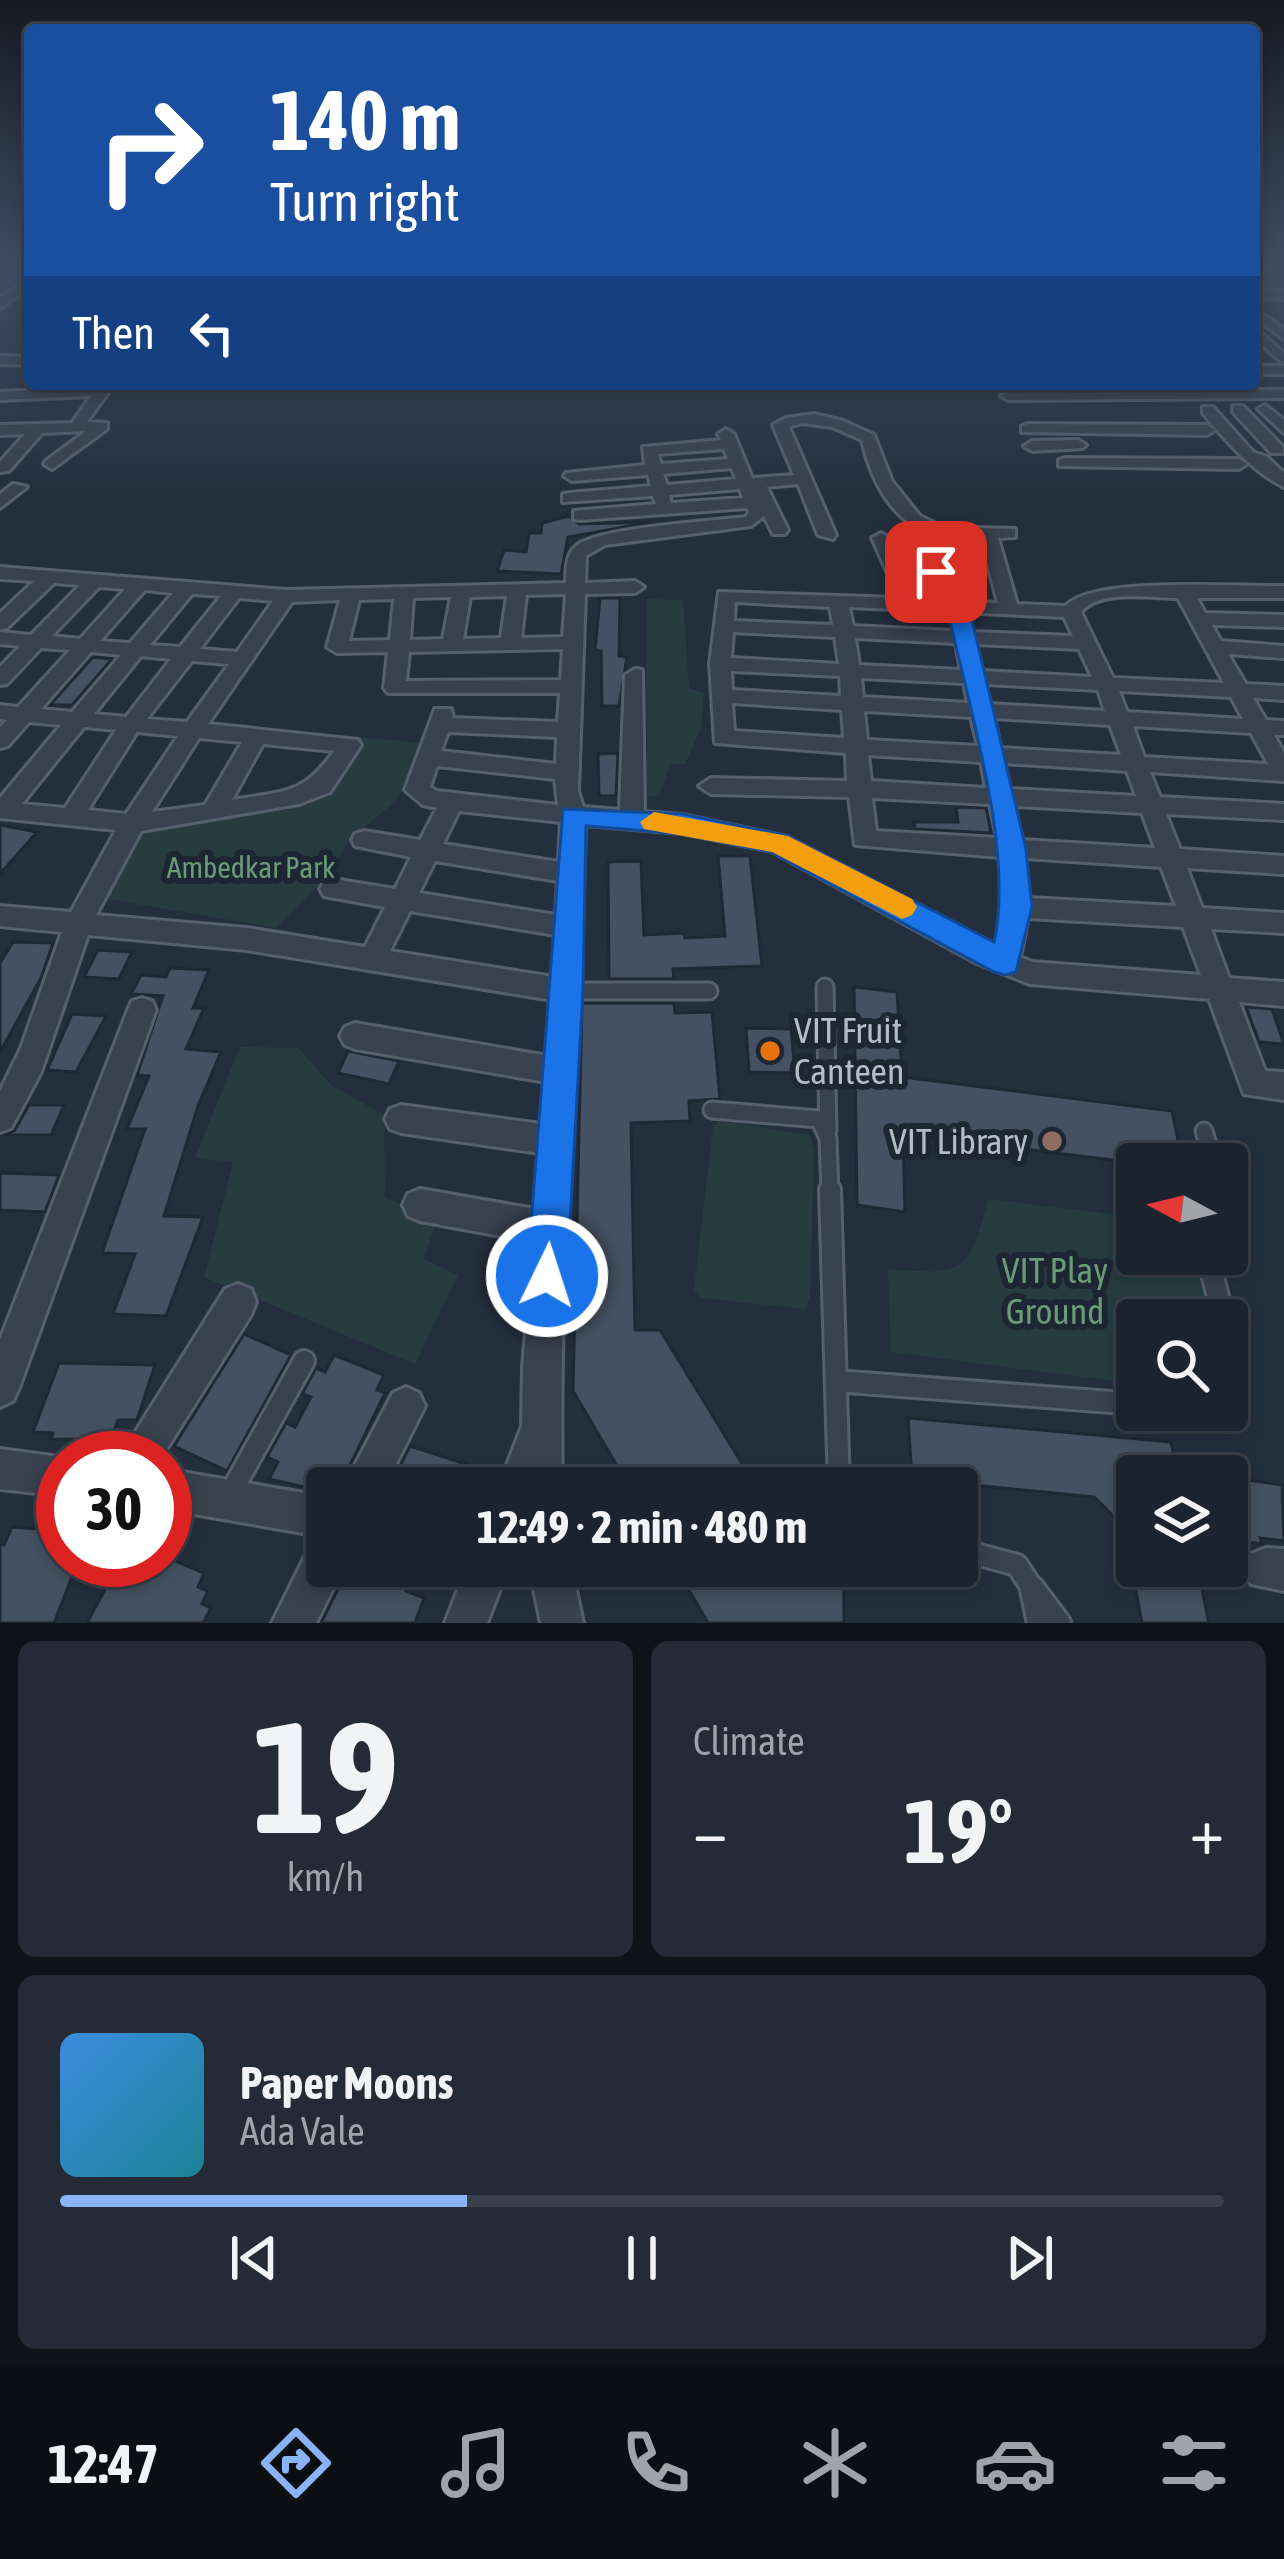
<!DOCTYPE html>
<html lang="en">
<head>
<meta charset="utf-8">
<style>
	:root { --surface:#1b232e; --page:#242b36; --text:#f1f3f6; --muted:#a0a4aa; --line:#39404a; --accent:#8ab4f8 }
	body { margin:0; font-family:"Asap Condensed",sans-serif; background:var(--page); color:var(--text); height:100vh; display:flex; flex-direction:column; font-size:45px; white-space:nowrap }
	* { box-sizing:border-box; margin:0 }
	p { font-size:39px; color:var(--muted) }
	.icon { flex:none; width:66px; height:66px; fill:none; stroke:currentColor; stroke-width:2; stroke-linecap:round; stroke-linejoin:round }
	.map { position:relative; height:1623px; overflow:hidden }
	.panel { display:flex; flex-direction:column; gap:18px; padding:18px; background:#0f1319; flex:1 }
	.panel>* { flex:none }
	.guide { position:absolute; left:24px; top:24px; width:1236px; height:366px; border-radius:12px; box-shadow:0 6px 18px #0003,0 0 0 3px var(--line); background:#1a4fa0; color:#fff; overflow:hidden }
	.needle { width:78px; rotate:277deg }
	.controls { position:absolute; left:1116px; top:1143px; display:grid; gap:24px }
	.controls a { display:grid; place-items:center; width:132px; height:132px; border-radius:12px; background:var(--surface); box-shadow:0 6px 18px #0003,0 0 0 3px var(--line); font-size:60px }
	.speed { position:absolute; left:36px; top:1431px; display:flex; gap:24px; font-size:60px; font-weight:700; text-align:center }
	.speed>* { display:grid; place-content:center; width:156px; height:156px; border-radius:50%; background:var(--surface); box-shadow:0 6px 18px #0003,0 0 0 3px var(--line); line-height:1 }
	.speed .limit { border:18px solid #d22; background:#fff; color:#111 }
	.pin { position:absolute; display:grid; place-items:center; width:102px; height:102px; color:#fff; margin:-51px; border-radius:24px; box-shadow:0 6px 18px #0006 }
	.me { position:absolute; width:132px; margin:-66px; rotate:4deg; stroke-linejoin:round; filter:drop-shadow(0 0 9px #0008) }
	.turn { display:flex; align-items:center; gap:42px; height:252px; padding:0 48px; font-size:54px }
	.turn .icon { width:156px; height:156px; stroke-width:2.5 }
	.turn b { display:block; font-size:84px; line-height:102px }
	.then { display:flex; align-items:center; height:114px; padding:0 48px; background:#0003; gap:24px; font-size:45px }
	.big { font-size:90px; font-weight:700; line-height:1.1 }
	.panel .tile { flex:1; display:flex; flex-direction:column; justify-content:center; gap:18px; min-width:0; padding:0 42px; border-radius:18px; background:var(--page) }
	.panel .dial { align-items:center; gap:0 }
	.dial b { font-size:156px; line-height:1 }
	.song { display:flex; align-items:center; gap:36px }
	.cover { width:144px; height:144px; border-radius:18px; background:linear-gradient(135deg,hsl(210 70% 55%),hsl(190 70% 35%)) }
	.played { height:12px; border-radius:6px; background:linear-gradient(90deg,var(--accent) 35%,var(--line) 35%) }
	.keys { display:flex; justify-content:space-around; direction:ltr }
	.heat { display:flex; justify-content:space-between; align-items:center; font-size:66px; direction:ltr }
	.panel .tiles { flex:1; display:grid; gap:18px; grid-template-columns:1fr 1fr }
	.tile:last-child { grid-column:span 2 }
	.trip { position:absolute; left:306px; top:1467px; width:672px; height:120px; border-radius:12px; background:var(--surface); box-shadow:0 6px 18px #0003,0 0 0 3px var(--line); font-weight:700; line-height:120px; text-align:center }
	.tab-bar { display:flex; height:192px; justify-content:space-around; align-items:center; background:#0b0e12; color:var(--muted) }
	.tab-bar .icon { width:84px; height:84px }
	.tab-bar .current { color:var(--accent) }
	.tab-bar b { font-size:54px; color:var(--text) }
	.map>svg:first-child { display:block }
	.green { fill:#263c3f }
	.building { fill:#455162; stroke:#1f2835; stroke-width:3 }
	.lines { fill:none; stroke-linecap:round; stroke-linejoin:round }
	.service-far1-casing { stroke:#565f6c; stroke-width:21 }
	.service-casing { stroke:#565f6c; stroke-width:26 }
	.minor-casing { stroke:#565f6c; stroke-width:6 }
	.service-far1 { stroke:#38414e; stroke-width:15 }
	.service { stroke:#38414e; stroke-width:20 }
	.minor { fill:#38414e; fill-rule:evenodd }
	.route { fill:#1a73e8; stroke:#114b97; stroke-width:3 }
	.slow { fill:#f59e0b }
	.food-dot { fill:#e8710a; stroke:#1d2633; stroke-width:4.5 }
	.education-dot { fill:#8d6e63; stroke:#1d2633; stroke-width:4.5 }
	.labels { text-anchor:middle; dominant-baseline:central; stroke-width:12; stroke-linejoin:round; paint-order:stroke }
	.park-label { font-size:30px; fill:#6b9a76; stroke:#1d2633 }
	.near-poi-label { font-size:36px; fill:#b4bcc9; stroke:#1d2633; text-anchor:start }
	.near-park-label { font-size:36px; fill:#6b9a76; stroke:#1d2633 }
</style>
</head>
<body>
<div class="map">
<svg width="1284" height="1623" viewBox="0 0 1284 1623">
	<rect width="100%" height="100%" fill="#242f3e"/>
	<!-- green -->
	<g class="green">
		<polygon points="646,599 683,600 689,688 704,693 701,728 685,764 670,764 659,796 647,797"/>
		<polygon points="358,737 425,743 396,801 350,839 324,880 276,928 107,899 111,871 136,832 310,804 337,781"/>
		<polygon points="240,1047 298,1048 331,1085 384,1115 385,1197 436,1221 424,1259 458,1275 415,1364 204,1277 233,1162 195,1158"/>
		<polygon points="719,1121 810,1135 814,1151 810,1297 806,1309 701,1298 694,1289 713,1128"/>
		<path d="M988,1199L1137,1217V1254H1203L1214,1284V1320H1137V1384L891,1352L888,1269C962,1275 969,1276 988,1199Z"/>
	</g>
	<!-- building -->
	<g class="building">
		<polygon points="569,516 579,524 653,522 568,537 561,574 497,571 504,550 526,552 529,533 541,533 542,523"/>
		<polygon points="600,598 620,598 619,656 627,657 619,706 602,706 601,651 595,650"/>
		<polygon points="93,657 112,659 72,705 50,705"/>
		<polygon points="618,753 616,796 599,796 598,754"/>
		<polygon points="956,807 986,808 991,833 915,829 914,822 958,822"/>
		<polygon points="0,825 37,832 0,874"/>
		<polygon points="718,856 750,856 762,966 673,969 674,979 609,979 608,862 641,861 644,935 684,933 685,938 725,936"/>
		<polygon points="13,942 53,943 41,978 0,1052 0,963"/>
		<polygon points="98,950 132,952 119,979 84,977"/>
		<polygon points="170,968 209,970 193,1008 204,1008 186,1049 221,1052 198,1106 164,1216 203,1217 166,1316 113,1314 135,1254 102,1253 145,1129 127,1129 149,1076 137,1075 163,996 131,994 141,975 166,977"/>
		<polygon points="854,987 897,992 902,1077 1172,1111 1183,1164 1144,1164 903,1134 905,1212 857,1205"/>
		<polygon points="582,1003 674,1003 675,1013 712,1012 720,1099 689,1101 690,1121 631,1123 635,1330 660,1330 757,1488 630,1488 573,1391"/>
		<polygon points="1246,1007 1272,1009 1284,1044 1259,1042"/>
		<polygon points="72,1014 106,1016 76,1072 47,1070"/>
		<polygon points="746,1028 791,1029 795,1073 749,1072"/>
		<polygon points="348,1051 399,1061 389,1084 338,1073"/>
		<polygon points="29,1105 64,1105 51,1135 6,1135 15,1130"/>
		<polygon points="0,1173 59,1175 45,1212 0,1210"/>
		<polygon points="244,1334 291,1355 227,1471 174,1446"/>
		<polygon points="334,1355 384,1375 377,1390 385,1393 339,1488 327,1488 327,1492 269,1479 278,1462 267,1457 286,1423 295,1427 311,1397 302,1394 316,1368 325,1372"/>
		<polygon points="59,1363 155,1365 137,1420 118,1420 111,1440 51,1439 53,1433 33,1432"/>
		<polygon points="908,1418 1171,1442 1178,1476 1137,1476 1137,1540 1094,1497 912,1479"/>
		<polygon points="410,1446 481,1469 475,1488 389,1488"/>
		<polygon points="1227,1477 1282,1485 1284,1541 1260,1538 1262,1544 1227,1539"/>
		<polygon points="12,1527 63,1531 65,1566 76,1567 54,1623 0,1623 0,1544 4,1545"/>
		<polygon points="135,1560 173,1560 204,1573 198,1587 208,1591 202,1604 211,1608 203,1623 87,1623 118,1565 130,1570"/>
		<polygon points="358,1566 378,1566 410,1580 406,1591 424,1598 415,1623 321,1623 348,1569 355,1573"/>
		<polygon points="675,1566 805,1566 816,1584 844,1588 844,1623 708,1623"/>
		<polygon points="1131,1566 1197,1566 1209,1623 1142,1623"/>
	</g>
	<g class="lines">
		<defs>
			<g id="service-far1">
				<polyline points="825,987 828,1130"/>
				<polyline points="567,991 709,991"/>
				<polyline points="712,1110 819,1119 828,1138 830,1193"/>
				<polyline points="1204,1131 1214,1164"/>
			</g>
			<g id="service">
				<polyline points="830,1190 839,1488"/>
				<polyline points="1207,1254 1224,1320"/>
				<polyline points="1227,1331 1236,1359 1227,1369"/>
				<polyline points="836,1381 1137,1404"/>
				<polyline points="230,1494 304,1361"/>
				<polyline points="957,1549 1017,1565 1030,1585 1038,1623"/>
				<polyline points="1033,1587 1060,1623"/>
			</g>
			<g id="minor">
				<polygon points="30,278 30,287 0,308 0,298"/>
				<polygon points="1254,290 1284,291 1284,299 1254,298"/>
				<polygon points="1254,308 1284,329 1284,339 1254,318"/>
				<polygon points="1254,327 1284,353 1284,364 1254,338"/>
				<polygon points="0,356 30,357 30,365 0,364"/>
				<rect x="1254" y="366" width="30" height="8"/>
				<polygon points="102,387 109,391 87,422 107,423 107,429 52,469 44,464 46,461 86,431 42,433 9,471 0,472 0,462 25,434 0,435 0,425 72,423 91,396 0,400 0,392"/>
				<polygon points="1284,390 1284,398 1008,400 1001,396 1008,392"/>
				<polygon points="1265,405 1284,420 1284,433 1258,409"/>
				<polygon points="1233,406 1243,406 1283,447 1283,453 1271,453 1233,412"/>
				<path d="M1203,407H1213L1253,452L1267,457L1284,473V487C1252,471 1226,441 1203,413Z"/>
				<path d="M814,414L843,421L874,435L892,481L920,516L942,527L1015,529V537L998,538L1017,604L1066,606C1092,576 1239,587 1284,586V598H1197L1205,613L1284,615V627L1212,625L1221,641L1284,646V658L1228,654L1246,684L1284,686V700L1253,698L1266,720L1284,721V735H1274L1284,753V781L1150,772L1160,797L1284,804V820L1166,814L1180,849L1284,856V874L1187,868L1202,908L1284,913V933L1211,929L1229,978L1284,982V1006L1239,1002L1265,1071L1284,1072V1100L1244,1094L1209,999L1030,984L977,963L772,851L683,833L585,825C580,1046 557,1266 562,1488H498L522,1426L523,1368L533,1242L420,1221L408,1216L403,1205L408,1194L420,1189L535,1209L540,1153L401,1133L390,1129L385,1119L390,1109L401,1105L542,1124L546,1082L355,1049L345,1045L340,1036L345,1027L355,1023L548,1056L552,1000L247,950L88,935L41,1072L11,1128L0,1132V1091L21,1048L62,932L0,926V906L71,912L116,830L0,818V798L61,725L29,722L8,746L0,748V727L7,720L0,719V705L18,707L70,650L41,648L7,684L0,685V667L20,646L0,644V632L31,635L80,585L54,583L7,628L0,630V613L34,581L0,579V567L286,590L566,583C567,570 565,557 575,547C593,528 714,521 746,517L749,512L747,508L580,520L574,519V511L656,504L653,496L563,502V494L569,493L651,486L648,475L572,481L564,476L566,473L645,465L643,447L721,440L718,434L726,429L734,434L752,478L794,475L773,425L786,418ZM802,423L832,427L862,440C871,480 892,523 934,535L958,596L928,537L919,532L910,537L941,600L919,599L890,538L881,533L872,538L899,598L719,592L710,664L715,743L846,753L847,781L711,778L699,786L711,794L849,797L855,845L1000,857L1004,907L995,946L787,837L683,815L644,812L642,670L635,669L625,675L620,810L583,807L578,791L585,594L635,593L644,587L635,581L585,583L586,556L605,545L751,526L764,516L773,534H785L788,530L767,487L798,484L818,535L833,539L836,535L789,427ZM724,449L728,459L661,464L658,454ZM732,468L736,479L667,485L663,474ZM740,489L743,498L671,503L669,495ZM950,538L981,539L998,603L980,602ZM99,587L125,589L80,639L52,636ZM145,590L173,593L130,643L100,641ZM192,594L221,596L180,647L150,645ZM566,594L563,637L521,638L526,595ZM507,596L501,638L463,639L470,597ZM451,597L443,639L410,640L413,598ZM239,598L273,601L237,652L200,649ZM1178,598L1224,683L1113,678L1081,612C1100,589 1150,598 1178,598ZM394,599L390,640L349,641L359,600ZM340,600L327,647L337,653L388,652L384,688L388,693H560L558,722L453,718L451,709H435L405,790L423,805L437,808L420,840L364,831L355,834L352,840L355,846L411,857L395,889L333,879L324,882L320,889L324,896L385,907L365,947L247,928L96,915L141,831L299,804L330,792L361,745L358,740L208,724L292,602ZM735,602L830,607L833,625L734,621ZM849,607L1064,617L1073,636L973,632L969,623H955L953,631L853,626ZM733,632L835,637L839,664L731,658ZM855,638L956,643L961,670L859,665ZM976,644L1079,649L1092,677L982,671ZM563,649L561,680L406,681L409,652ZM91,652L121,655L72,712L41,709ZM141,656L171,659L126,717L94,714ZM192,661L229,664L187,722L147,719ZM731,671L840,676L841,696L732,690ZM861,678L964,683L968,703L863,697ZM985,684L1098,690L1105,711L990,704ZM1119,691L1231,697L1243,719L1127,712ZM732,703L842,710L844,738L734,731ZM864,711L971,717L978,746L867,740ZM994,718L1110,725L1121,755L1000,748ZM1133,726L1251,733L1268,764L1144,757ZM84,727L116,730L65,808L22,804ZM137,732L178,736L126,814L88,810ZM448,732L557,737L556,764L441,751ZM199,738L242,742L205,805L152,812ZM263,744L334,751C303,796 282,791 232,800ZM868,755L981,762L986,788L871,781ZM1004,763L1127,771L1136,796L1010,789ZM437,766L555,779L558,805L437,791L430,787ZM872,798L990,804L997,838L876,831ZM1014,806L1142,813L1155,848L1022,840ZM459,811L561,822L559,862L443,844ZM1025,858L1161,867L1176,906L1029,898ZM435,861L558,881L556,915L419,893ZM410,911L555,935L554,977L390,951ZM1028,918L1183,927L1201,975L1032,962L1020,957Z"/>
				<polygon points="1027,424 1207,425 1215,430 1207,435 1022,432 1022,426"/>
				<polygon points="1078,440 1086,445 1083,448 1032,451 1024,446 1032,441"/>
				<polygon points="1065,458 1239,459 1247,464 1239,469 1059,466 1059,460"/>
				<polygon points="13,484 27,487 0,508 0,494"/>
				<polygon points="142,998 152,1001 156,1010 19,1388 13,1401 0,1407 0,1340 128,1010 132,1001"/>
				<polygon points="238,1284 251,1289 256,1302 251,1315 161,1458 119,1458 225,1289"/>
				<polygon points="406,1387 419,1393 425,1406 384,1488 343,1488 393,1393"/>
				<polygon points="0,1449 67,1458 63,1458 63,1496 0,1489"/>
				<polygon points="165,1469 327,1497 327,1566 344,1566 316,1623 272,1623 312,1542 326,1537 165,1509"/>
				<polygon points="1266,1548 1284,1549 1284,1591 1251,1584 1245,1569 1251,1554"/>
				<polygon points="467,1566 509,1566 487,1623 445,1623"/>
				<polygon points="529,1566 571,1566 583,1623 541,1623"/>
			</g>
		</defs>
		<!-- service-far1 casing -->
		<use href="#service-far1" class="service-far1-casing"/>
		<!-- service casing -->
		<use href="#service" class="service-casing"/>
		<!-- minor casing -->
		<use href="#minor" class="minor-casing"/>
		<!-- service-far1 -->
		<use href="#service-far1" class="service-far1"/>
		<!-- service -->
		<use href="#service" class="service"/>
		<!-- minor -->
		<use href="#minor" class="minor"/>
	</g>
	<!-- sky -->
	<linearGradient id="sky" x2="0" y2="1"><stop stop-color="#141a22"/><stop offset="0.54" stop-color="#3f4d63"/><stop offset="1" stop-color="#3f4d63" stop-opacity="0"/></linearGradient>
	<rect width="1284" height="493" fill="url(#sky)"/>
	<!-- route -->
	<path class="route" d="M936,566L944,568L969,607L1026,849L1032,907L1016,972L1005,975L994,972L771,852L683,834L586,826L583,991L567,1276L561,1290L547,1295L533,1290L527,1276L563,809L683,814L788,836L994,942C1015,850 967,702 947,607L926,572Z"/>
	<!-- slow -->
	<polygon class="slow" points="654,812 788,836 912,899 917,907 912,915 902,919 772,852 644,829 640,822"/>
	<!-- markers -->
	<circle class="food-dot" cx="770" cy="1051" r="12"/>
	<circle class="education-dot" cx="1052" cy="1141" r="12"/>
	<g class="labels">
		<!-- park labels -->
		<g class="park-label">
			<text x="251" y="867">Ambedkar Park</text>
		</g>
		<!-- near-poi labels -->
		<g class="near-poi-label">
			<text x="794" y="1030">VIT Fruit<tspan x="794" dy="41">Canteen</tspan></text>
			<text x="1028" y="1141" text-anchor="end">VIT Library</text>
		</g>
		<!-- near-park labels -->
		<g class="near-park-label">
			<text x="1055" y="1270">VIT Play<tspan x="1055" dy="41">Ground</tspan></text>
		</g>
	</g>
</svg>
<div class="controls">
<a><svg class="needle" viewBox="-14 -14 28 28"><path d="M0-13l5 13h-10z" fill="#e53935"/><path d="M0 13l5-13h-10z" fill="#a0a4aa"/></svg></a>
<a><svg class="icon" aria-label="search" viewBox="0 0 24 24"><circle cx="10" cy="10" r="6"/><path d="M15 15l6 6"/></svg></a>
<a><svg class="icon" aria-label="layers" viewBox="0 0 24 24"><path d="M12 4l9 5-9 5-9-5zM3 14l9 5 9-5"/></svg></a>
</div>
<div class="speed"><div class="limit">30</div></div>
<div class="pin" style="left:936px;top:572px;background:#d93025"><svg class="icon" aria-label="arrive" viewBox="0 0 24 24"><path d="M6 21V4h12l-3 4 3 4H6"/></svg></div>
<svg class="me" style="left:547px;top:1276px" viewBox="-20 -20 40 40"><circle r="17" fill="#1a73e8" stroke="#fff" stroke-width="3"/><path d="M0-11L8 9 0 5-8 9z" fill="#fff"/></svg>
<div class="trip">12:49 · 2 min · 480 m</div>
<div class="guide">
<div class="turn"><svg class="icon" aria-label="right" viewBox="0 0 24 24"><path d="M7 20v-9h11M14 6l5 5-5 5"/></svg><div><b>140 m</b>Turn right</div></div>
<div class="then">Then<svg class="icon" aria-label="left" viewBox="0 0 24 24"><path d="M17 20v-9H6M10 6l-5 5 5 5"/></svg></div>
</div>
</div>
<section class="panel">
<div class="tiles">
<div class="tile dial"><b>19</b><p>km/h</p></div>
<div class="tile"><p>Climate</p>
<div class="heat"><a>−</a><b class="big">19°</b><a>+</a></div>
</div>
<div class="tile">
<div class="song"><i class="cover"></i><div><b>Paper Moons</b><p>Ada Vale</p></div></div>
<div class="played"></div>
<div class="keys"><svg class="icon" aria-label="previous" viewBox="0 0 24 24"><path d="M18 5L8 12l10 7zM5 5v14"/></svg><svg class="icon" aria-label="pause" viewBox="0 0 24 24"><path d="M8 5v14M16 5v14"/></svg><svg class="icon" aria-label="next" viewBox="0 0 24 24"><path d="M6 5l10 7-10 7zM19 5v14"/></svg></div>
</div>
</div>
</section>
<nav class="tab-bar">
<b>12:47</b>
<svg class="icon current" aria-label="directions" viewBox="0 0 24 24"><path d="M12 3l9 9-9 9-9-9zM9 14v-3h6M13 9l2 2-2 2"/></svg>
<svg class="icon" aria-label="music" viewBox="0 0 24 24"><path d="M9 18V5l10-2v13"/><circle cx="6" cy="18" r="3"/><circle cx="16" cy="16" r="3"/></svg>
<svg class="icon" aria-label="phone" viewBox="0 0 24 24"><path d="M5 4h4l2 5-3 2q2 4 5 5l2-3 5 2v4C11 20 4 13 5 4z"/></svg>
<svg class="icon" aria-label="climate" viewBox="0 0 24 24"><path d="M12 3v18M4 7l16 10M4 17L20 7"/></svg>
<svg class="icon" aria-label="car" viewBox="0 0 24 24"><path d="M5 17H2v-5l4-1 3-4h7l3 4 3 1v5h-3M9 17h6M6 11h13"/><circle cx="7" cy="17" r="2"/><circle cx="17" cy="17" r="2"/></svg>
<svg class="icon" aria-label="filters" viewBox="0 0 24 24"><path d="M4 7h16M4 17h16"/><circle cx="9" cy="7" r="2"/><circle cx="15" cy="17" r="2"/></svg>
</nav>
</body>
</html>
